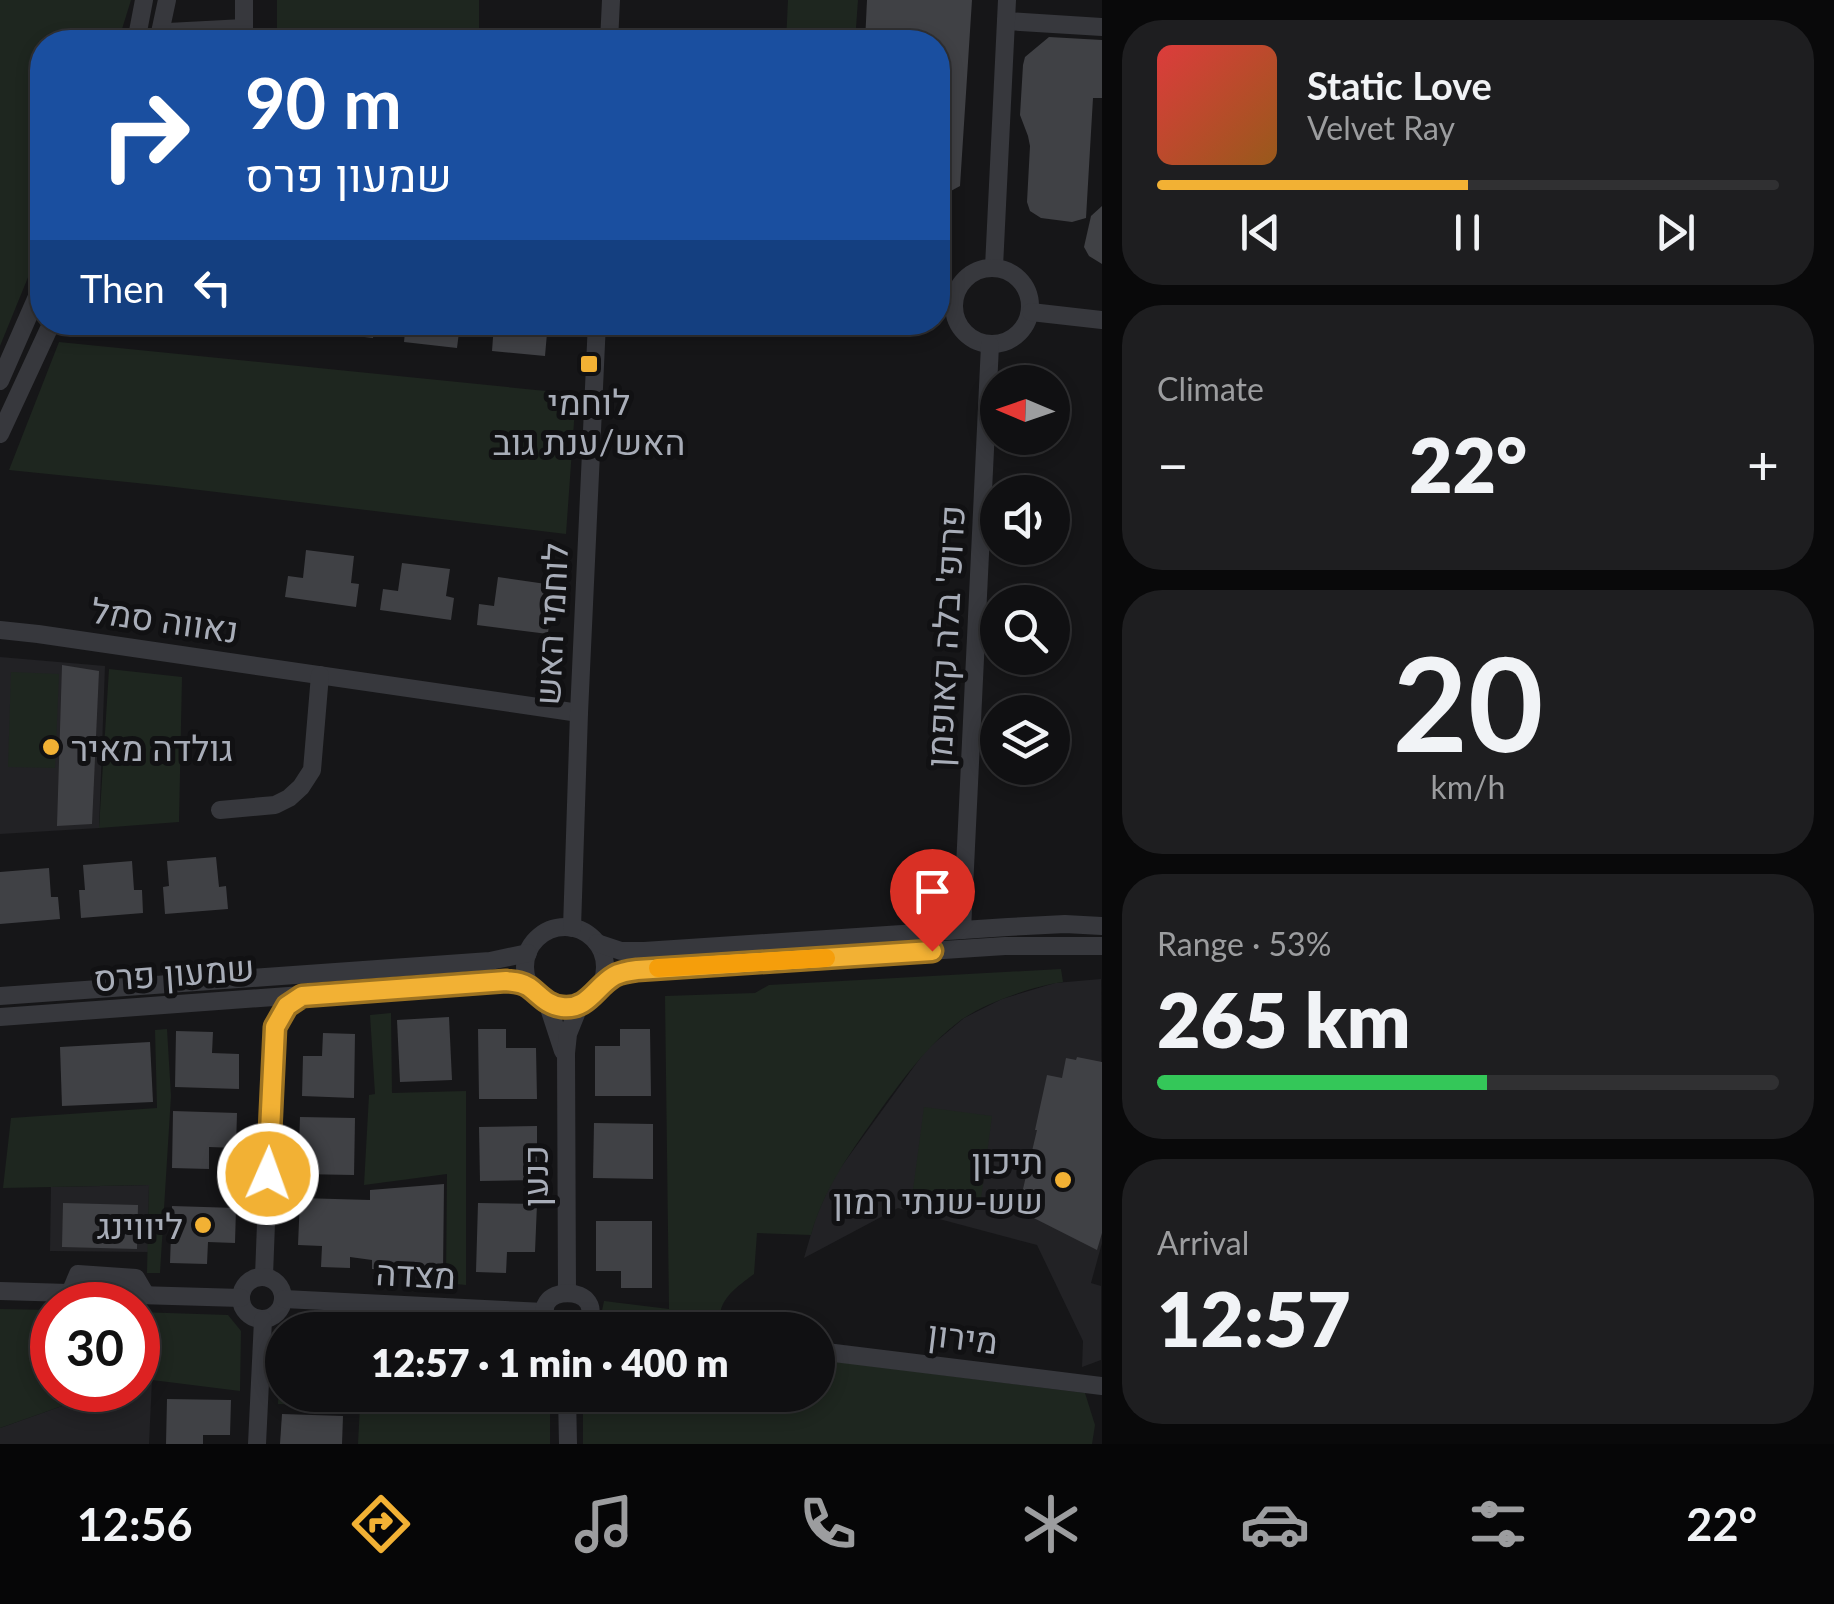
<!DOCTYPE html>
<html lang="en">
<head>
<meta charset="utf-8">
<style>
	:root { --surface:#101012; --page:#1e1e20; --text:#f1f3f6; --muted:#9c9d9f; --line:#303032; --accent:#f2b134 }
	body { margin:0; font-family:Lato,Heebo,sans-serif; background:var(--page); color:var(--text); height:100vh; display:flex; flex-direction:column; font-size:38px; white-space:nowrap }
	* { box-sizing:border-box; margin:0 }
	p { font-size:32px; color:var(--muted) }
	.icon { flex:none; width:55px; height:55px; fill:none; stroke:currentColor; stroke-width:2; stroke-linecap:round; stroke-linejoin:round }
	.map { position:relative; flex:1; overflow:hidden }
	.drawer { display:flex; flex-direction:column; gap:20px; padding:20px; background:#09090a; width:732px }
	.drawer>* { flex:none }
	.banner { position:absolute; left:30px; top:30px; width:920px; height:305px; border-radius:40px; box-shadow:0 5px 15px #0003,0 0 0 2px var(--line); background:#1a4fa0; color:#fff; overflow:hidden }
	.needle { width:65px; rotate:272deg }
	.tools { position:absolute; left:980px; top:365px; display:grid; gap:20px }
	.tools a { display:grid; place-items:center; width:90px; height:90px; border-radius:50%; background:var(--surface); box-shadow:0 5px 15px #0003,0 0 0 2px var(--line); font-size:50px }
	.speed { position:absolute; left:30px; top:1282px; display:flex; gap:20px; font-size:50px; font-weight:700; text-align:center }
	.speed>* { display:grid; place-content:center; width:130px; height:130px; border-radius:50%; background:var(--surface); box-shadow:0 5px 15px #0003,0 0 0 2px var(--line); line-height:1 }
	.speed .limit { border:15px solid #d22; background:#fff; color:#111 }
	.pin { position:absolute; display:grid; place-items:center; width:85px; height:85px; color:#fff; margin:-102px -42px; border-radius:50% 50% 50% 0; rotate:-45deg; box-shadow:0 0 10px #0007 }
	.pin .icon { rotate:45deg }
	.me { position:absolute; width:110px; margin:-55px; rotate:2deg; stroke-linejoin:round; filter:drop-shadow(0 0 8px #0008) }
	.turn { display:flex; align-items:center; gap:35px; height:210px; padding:0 50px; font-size:45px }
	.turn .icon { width:130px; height:130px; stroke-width:2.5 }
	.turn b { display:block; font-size:70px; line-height:85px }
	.then { display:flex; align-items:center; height:95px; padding:0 50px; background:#0003; gap:20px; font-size:38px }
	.big { font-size:75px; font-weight:800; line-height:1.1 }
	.drawer .tile { flex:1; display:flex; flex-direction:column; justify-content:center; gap:15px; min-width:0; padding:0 35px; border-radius:40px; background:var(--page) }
	.drawer .dial { align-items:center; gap:0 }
	.dial b { font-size:130px; line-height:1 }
	.song { display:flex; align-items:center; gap:30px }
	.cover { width:120px; height:120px; border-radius:15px; background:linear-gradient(135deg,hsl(0 70% 55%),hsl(30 70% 35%)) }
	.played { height:10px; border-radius:5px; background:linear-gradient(90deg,var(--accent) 50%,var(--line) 50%) }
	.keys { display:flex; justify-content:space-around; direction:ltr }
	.heat { display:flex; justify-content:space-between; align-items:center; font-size:55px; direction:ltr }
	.charge { height:15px; border-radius:8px; background:linear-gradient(90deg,#34c759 53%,var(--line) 0) }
	.trip { position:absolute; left:265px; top:1312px; width:570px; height:100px; border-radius:50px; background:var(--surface); box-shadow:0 5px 15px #0003,0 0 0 2px var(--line); font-weight:800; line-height:100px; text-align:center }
	.menu { display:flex; height:160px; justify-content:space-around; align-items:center; background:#060607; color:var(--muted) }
	.menu .icon { width:70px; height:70px }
	.menu .selected { color:var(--accent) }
	.menu b { font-size:45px; color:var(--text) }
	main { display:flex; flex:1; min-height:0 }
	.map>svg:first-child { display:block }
	.built { fill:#222225 }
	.green { fill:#1e261f }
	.building { fill:#404145 }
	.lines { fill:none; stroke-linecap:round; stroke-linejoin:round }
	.minor { stroke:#37383d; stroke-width:18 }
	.route-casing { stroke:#9d7322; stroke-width:25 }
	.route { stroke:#f2b134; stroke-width:18 }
	.slow { stroke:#f59e0b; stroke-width:18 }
	.poi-dot { fill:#f2b134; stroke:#111113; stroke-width:4 }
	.labels { text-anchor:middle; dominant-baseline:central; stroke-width:10; stroke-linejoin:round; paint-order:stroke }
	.poi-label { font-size:35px; fill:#a8adb8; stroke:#111113; text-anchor:end }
	.street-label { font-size:35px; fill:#a8adb8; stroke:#111113 }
</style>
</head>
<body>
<main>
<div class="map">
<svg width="1102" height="1444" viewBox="0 0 1102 1444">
	<rect width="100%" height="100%" fill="#161618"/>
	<!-- built -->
	<g class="built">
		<polygon points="0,657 105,666 99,828 0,834"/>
		<polygon points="1101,979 1102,1243 1091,1283 1101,1286 1101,1360 1082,1367 1083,1341 1037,1245 898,1208 804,1258 816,1217 833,1178 926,1050 964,1018 1002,999 1055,983"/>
		<polygon points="149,1185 148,1252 50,1251 51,1187"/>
		<polygon points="152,1380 149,1444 0,1444 0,1428 107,1390 138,1390 138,1382"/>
	</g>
	<!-- green -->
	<g class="green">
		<polygon points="0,0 131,0 118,42 42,42 42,243 0,346"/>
		<rect x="277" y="0" width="202" height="42"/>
		<polygon points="788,0 858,0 855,42 786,42"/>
		<polygon points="59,342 576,394 566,534 166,486 9,470"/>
		<polygon points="109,669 182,677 179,822 99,828"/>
		<polygon points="11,672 59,674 55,768 8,767"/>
		<path d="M1061,969L1063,982C1033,986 985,1003 961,1020C925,1047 900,1083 874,1119C848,1156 823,1191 811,1235L757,1233L754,1274C734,1289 713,1303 722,1330H598L604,1301L669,1309L665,996L755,993L769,985Z"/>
		<polygon points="391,1013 392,1093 466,1091 466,1285 446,1283 447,1174 364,1185 369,1095 375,1094 370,1015"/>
		<polygon points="167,1029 171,1096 160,1273 147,1273 149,1185 3,1188 11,1118 157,1108 155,1030"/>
		<polygon points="924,1107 992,1116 981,1199 913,1190"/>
		<polygon points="0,1309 52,1310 52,1390 107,1390 0,1428"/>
		<polygon points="138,1312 228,1315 241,1331 240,1391 152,1380 138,1382"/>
		<polygon points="281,1332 282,1395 550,1395 550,1444 358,1444 360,1406 278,1404"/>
		<polygon points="831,1361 1085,1393 1095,1425 1092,1444 583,1444 583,1395 818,1395 818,1367"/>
	</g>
	<!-- building -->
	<g class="building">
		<polygon points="867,0 972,0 960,186 938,198 938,42 865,42"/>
		<polygon points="1049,37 1102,40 1102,98 1093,98 1086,218 1072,222 1041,218 1030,211 1027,202 1030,146 1028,136 1020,115 1023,65 1025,57"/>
		<polygon points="1102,206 1102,264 1089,256 1084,247 1091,216"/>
		<polygon points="320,322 374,322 373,338 320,332"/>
		<polygon points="406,322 460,324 457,348 404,342"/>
		<polygon points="499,322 548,322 545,356 492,351 494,324 499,324"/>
		<polygon points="306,550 354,556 351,583 359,584 356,607 285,597 288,576 303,578"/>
		<polygon points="402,563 450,569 446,596 454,598 451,620 380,610 383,589 398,591"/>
		<polygon points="498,577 546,584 542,611 550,612 548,634 477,625 479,604 494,606"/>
		<polygon points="62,665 99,671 92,824 57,826"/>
		<polygon points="216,857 219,887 226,886 228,909 165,914 163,887 169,886 167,861"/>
		<polygon points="132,861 134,890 142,890 143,913 81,918 79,890 85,890 83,865"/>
		<polygon points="49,868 51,897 58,897 60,919 0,924 0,872"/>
		<polygon points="449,1017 452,1080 400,1082 397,1020"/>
		<polygon points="478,1029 506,1029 506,1048 536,1048 537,1099 479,1099"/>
		<polygon points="620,1029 650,1029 651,1096 595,1096 595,1046 620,1046"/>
		<polygon points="176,1031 213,1032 212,1053 239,1054 239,1089 175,1087"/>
		<polygon points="323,1033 355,1034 354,1098 302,1096 303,1056 322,1056"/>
		<polygon points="150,1042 153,1102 62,1106 60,1047"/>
		<polygon points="1077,1057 1102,1062 1102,1233 1097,1250 1018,1210 1037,1130 1035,1130 1047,1075 1062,1078 1066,1058 1076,1060"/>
		<polygon points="173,1111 237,1113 236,1148 209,1147 209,1169 172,1168"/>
		<polygon points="300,1117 355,1118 354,1175 298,1174"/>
		<polygon points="594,1123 653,1124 653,1179 593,1178"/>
		<polygon points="537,1126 537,1180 480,1181 479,1127"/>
		<polygon points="444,1184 443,1273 372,1269 372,1260 350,1257 350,1268 321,1267 322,1246 298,1245 300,1198 370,1200 370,1190"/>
		<polygon points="63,1203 138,1205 137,1249 62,1247"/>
		<polygon points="478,1203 537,1204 535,1252 507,1252 506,1273 476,1272"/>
		<polygon points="172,1206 236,1208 235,1243 208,1242 207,1264 170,1263"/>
		<polygon points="596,1221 652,1221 652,1288 621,1288 621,1271 596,1271"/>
		<polygon points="167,1399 231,1400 230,1435 203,1435 203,1444 166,1444"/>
		<polygon points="282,1414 343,1416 342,1444 280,1444"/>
	</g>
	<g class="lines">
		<!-- minor -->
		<g class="minor">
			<polyline points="1006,21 1102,27"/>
			<polyline points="161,30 168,32 244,28 244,0"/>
			<polyline points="136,42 144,0"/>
			<polyline points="158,42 167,0"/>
			<polyline points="609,42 611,0"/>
			<polyline points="994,267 1007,0"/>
			<circle cx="992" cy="306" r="38"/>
			<polyline points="1031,312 1102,320"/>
			<polyline points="0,381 42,285"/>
			<polyline points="0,434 52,322"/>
			<polyline points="0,630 38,634 579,713"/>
			<polyline points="220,810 275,805 289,798 301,787 312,770 320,675"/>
			<circle cx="565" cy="967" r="40"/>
			<polyline points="572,928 579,713 597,322"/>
			<polyline points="962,930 990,345"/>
			<polyline points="597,943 621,951 644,951 1008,927 1065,924 1102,926"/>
			<polyline points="600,987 613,976 637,970 1005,946 1102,946"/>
			<polyline points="0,996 490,961 528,953"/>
			<polyline points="547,1002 563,1051"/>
			<polyline points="0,1017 493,981 521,983 532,988"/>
			<path d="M264,1276L273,1038C276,1020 284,1007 300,997"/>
			<circle cx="262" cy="1298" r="21"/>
			<polyline points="0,1291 241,1298"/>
			<polyline points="567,1291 566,1053 568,1034 580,1004"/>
			<polyline points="70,1293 78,1274 136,1278 146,1295"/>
			<polyline points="284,1299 545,1312"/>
			<path d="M552,1330C517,1281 618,1281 583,1330"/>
			<polyline points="783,1330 794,1327 803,1330"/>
			<polyline points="818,1351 1102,1386"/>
			<polyline points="567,1395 568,1444"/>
			<polyline points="257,1444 263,1320"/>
		</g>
	</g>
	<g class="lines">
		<defs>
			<path id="route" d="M268,1174L275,1027L287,1006L302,996L506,981C514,982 522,982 529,987C540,995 546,1005 562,1007C588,1010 595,987 614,976C621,972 629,971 637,970L932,951"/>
		</defs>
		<!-- route casing -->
		<use href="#route" class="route-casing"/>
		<!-- route -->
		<use href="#route" class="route"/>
		<!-- slow -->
		<polyline class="slow" points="658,968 826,958"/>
	</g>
	<!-- markers -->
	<g class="poi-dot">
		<rect x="579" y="354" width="20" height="20" rx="5"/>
		<circle cx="51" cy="747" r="10"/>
		<circle cx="1063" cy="1180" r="10"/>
		<circle cx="203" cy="1225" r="10"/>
	</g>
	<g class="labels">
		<!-- poi labels -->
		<g class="poi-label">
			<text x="589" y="401" text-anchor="middle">לוחמי<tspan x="589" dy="40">האש/ענת גוב</tspan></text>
			<text x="71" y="747" text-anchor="start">גולדה מאיר</text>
			<text x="1043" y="1160">תיכון<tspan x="1043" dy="40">שש-שנתי רמון</tspan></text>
			<text x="183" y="1225">ליווינג</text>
		</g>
		<!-- street labels -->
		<g class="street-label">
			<text transform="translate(165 619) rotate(8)">נאווה סמל</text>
			<text transform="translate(550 624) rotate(-87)">לוחמי האש</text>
			<text transform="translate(944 636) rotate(-87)">פרופ' בלה קאופמן</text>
			<text transform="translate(174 972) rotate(-4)">שמעון פרס</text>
			<text transform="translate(534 1176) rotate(-90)">כנען</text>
			<text transform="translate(416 1273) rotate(3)">מצדה</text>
			<text transform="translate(963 1336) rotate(7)">מירון</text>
		</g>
	</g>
</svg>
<div class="tools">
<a><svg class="needle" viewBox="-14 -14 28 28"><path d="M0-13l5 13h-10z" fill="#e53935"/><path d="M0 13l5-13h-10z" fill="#9c9d9f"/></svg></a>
<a><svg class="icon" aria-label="sound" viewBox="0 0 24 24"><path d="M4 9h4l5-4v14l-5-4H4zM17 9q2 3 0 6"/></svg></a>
<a><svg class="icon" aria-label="search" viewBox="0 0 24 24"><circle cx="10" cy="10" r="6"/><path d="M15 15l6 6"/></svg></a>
<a><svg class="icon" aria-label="layers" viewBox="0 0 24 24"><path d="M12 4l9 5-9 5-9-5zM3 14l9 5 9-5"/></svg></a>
</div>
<div class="speed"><div class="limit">30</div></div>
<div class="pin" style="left:932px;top:951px;background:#d93025"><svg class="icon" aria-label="arrive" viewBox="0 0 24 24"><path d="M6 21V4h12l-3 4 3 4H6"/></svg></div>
<svg class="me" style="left:268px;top:1174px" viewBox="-20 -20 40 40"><circle r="17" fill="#f2b134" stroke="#fff" stroke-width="3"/><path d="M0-11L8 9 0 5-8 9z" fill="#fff"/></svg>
<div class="trip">12:57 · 1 min · 400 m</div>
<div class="banner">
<div class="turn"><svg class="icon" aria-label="right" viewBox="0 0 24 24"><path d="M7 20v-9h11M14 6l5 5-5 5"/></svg><div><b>90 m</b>שמעון פרס</div></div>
<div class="then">Then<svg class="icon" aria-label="left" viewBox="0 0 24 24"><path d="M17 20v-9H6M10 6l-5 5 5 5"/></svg></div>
</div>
</div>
<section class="drawer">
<div class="tile">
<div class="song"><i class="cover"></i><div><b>Static Love</b><p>Velvet Ray</p></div></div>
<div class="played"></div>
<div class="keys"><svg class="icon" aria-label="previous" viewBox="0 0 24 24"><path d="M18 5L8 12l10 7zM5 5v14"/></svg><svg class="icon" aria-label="pause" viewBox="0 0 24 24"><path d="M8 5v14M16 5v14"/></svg><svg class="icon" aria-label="next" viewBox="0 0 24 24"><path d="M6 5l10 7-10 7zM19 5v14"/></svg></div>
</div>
<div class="tile"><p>Climate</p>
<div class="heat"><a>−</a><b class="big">22°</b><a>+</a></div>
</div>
<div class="tile dial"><b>20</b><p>km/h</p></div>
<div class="tile"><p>Range · 53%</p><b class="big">265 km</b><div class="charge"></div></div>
<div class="tile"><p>Arrival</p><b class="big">12:57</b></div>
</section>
</main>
<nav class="menu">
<b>12:56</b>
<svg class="icon selected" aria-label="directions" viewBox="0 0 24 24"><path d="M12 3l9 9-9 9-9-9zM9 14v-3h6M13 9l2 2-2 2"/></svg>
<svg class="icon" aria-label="music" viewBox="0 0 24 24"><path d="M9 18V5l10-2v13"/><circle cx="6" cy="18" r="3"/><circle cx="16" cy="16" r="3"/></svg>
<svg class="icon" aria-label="phone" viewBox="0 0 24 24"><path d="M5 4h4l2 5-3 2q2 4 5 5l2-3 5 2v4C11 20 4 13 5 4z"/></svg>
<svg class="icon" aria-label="climate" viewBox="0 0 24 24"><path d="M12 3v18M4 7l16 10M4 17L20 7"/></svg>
<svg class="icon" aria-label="car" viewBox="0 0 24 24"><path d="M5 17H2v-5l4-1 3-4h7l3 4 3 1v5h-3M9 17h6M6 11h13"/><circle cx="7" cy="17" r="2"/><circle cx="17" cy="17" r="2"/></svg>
<svg class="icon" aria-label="filters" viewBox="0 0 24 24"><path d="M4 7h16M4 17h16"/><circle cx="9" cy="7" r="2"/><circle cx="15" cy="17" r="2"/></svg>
<b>22°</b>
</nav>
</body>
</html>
